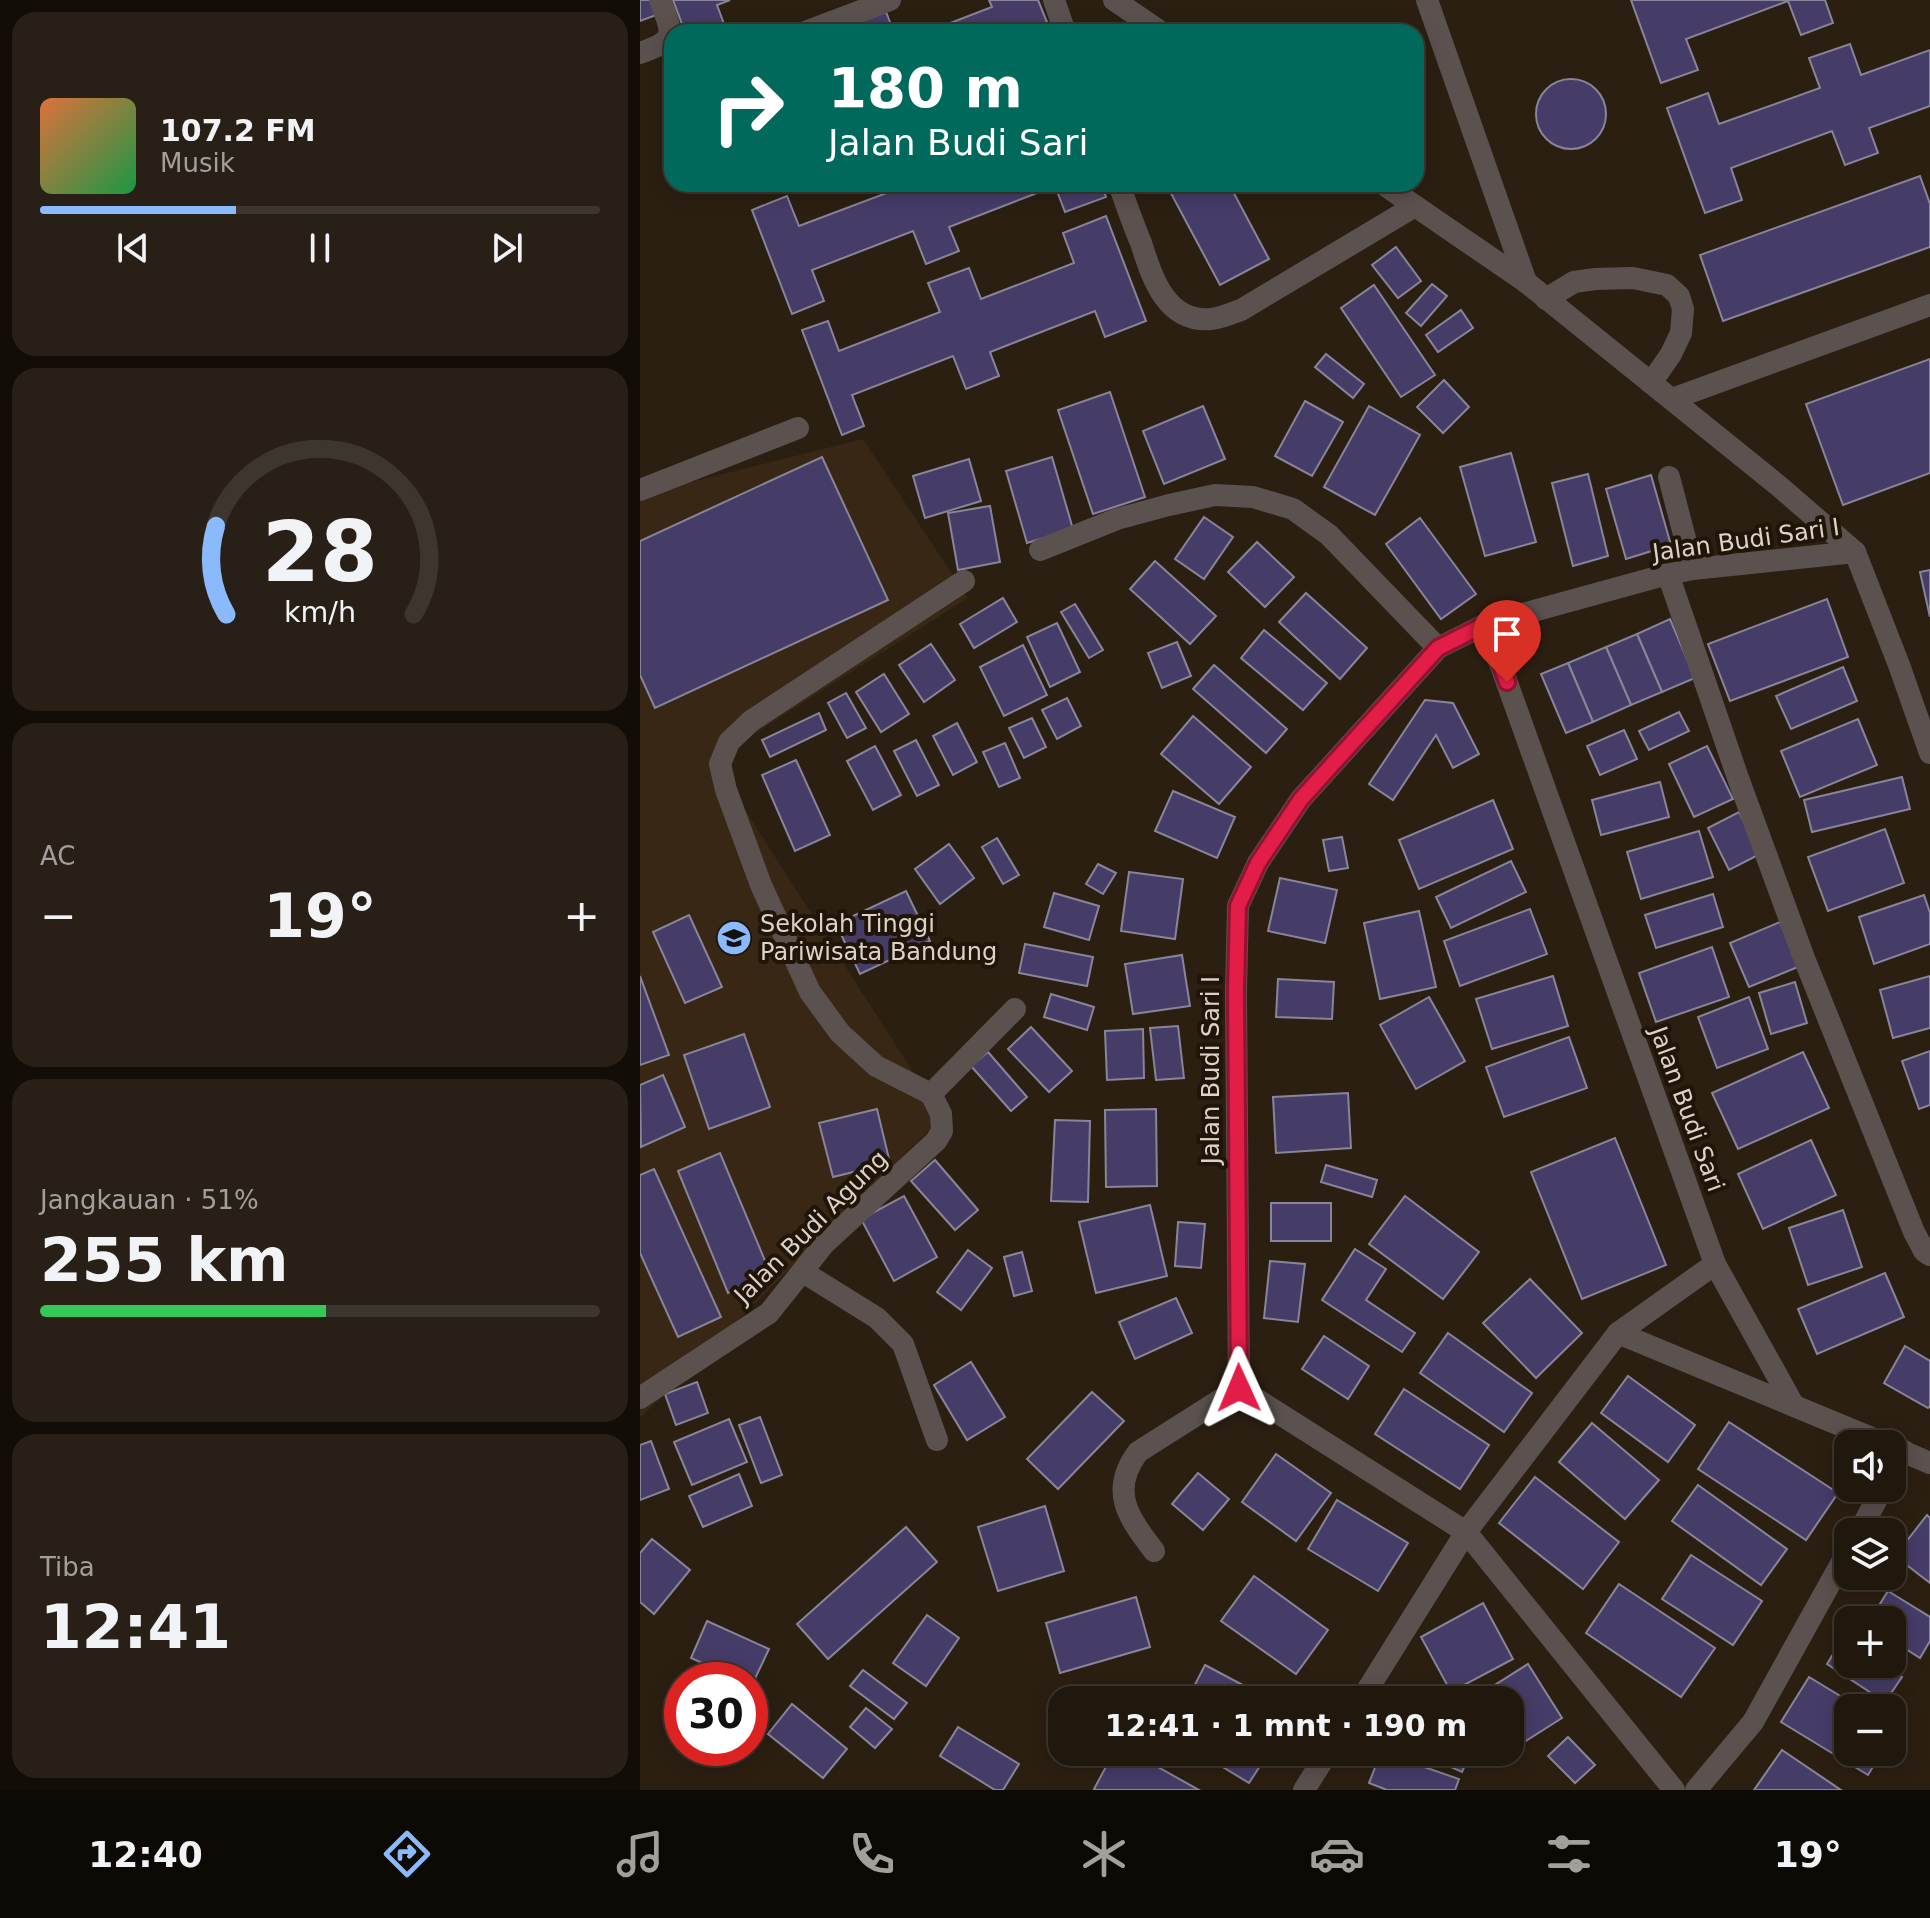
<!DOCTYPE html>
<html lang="id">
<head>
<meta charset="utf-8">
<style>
	:root { --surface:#20170d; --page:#282016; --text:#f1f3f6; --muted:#a29f9d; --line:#3d362e; --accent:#8abafc }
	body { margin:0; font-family:"DejaVu Sans",sans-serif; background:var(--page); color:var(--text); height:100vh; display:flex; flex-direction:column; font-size:30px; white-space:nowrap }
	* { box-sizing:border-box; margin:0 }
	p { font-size:26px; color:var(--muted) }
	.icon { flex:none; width:44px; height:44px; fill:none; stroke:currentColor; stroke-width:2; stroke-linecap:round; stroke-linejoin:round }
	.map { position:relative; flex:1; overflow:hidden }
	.drawer { display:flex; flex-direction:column; gap:12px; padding:12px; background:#120d07; width:640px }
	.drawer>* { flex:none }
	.hud { position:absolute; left:24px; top:24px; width:760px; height:168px; border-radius:24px; box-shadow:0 4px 20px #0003,0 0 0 2px var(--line); background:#00695c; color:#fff; overflow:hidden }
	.tools { position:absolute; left:1194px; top:1430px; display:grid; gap:16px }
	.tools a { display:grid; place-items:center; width:72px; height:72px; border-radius:16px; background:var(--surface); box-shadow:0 4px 20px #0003,0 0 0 2px var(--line); font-size:40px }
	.speed { position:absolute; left:24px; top:1662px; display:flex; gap:16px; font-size:40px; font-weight:700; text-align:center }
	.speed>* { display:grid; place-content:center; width:104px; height:104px; border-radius:50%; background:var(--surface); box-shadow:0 4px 20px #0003,0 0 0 2px var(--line); line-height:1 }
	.speed .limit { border:12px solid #d22; background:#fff; color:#111 }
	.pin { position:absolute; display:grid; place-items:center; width:68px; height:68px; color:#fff; margin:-82px -34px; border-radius:50% 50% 50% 0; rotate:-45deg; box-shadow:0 0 8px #0007 }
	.pin .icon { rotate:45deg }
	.me { position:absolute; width:88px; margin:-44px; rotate:359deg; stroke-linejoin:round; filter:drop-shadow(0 0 6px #0008) }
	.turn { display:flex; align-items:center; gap:28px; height:168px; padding:0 32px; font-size:36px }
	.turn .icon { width:104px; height:104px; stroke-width:2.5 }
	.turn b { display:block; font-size:56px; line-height:68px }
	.big { font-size:60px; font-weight:700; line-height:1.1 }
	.drawer .widget { flex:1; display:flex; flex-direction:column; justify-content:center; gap:12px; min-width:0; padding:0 28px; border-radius:24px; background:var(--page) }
	.drawer .dial { align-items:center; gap:0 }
	.dial svg { height:208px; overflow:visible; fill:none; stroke:var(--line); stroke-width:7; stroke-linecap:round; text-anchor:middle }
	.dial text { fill:var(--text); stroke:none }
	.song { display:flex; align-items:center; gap:24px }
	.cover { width:96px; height:96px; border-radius:12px; background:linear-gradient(135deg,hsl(20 70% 55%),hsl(140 70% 35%)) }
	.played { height:8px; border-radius:4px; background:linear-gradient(90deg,var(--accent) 35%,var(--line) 35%) }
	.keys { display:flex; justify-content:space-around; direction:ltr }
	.heat { display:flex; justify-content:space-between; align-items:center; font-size:44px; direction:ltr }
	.charge { height:12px; border-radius:6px; background:linear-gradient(90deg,#34c759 51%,var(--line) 0) }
	.trip { position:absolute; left:408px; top:1686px; width:476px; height:80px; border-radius:24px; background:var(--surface); box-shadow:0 4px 20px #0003,0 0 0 2px var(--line); font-weight:700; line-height:80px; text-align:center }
	.dock { display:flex; height:128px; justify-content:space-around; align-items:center; background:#0d0905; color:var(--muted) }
	.dock .icon { width:56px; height:56px }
	.dock .selected { color:var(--accent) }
	.dock b { font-size:36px; color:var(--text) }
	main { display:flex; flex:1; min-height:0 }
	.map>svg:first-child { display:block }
	.built { fill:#382714 }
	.building { fill:#463c68; stroke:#888599; stroke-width:2 }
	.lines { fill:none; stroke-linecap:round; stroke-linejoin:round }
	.minor { stroke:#5b514f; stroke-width:22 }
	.route-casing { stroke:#92132f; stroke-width:20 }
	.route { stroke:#e11d48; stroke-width:14 }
	.labels { text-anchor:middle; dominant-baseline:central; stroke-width:8; stroke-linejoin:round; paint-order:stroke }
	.street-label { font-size:24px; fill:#dbd3ca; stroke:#211508 }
	.poi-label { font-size:24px; fill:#dbd3ca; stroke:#211508; text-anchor:start }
</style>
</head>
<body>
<main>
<section class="drawer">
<div class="widget">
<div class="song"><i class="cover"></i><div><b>107.2 FM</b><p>Musik</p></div></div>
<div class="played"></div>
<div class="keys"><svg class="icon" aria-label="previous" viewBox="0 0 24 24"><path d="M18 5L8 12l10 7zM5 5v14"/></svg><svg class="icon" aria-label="pause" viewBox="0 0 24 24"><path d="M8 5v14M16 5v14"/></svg><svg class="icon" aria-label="next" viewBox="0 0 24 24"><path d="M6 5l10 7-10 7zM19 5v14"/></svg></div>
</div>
<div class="widget dial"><svg viewBox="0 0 100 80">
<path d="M14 69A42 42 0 1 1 86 69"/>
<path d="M14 69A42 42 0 0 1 10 35" stroke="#8abafc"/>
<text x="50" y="56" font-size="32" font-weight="700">28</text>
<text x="50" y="72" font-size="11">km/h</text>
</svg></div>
<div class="widget"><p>AC</p>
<div class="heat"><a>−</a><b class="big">19°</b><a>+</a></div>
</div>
<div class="widget"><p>Jangkauan · 51%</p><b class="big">255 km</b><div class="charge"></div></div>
<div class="widget"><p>Tiba</p><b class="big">12:41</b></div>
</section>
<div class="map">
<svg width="1290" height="1790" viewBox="0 0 1290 1790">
	<rect width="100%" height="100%" fill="#2b1f11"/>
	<!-- built -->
	<polygon class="built" points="223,439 328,598 73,760 302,1117 0,1418 0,495"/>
	<!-- building -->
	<g class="building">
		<polygon points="0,0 14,0 19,14 0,21"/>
		<polygon points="33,0 90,0 77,5 87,32 45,32"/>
		<polygon points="349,0 398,0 411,32 287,32 352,7"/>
		<polygon points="991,0 1185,0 1193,23 1161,35 1148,1 1046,39 1058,70 1021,83"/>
		<polygon points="246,12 254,32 208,32 206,27"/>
		<polygon points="1210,44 1221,75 1290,50 1290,106 1229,128 1238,153 1205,165 1192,131 1091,168 1102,200 1065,213 1027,108 1068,93 1079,124 1180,88 1169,58"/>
		<circle cx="931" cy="114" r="35"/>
		<polygon points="1280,176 1290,204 1290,247 1083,321 1060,255"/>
		<polygon points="258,184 461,184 466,197 425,212 415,186 309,227 319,251 286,264 273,231 172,270 184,301 152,314 112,210 147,196 159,226 260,188"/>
		<polygon points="526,184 589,184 629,259 580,285"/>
		<polygon points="466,216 506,321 465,337 455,311 350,352 359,376 326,389 313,356 212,395 224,426 202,435 162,330 188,321 199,351 300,312 288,283 329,268 341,299 434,263 423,233"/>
		<polygon points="756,247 781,281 758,298 732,265"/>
		<polygon points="792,284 807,296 781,326 766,313"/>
		<polygon points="734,285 795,375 761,397 701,308"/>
		<polygon points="821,310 833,328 798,352 786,335"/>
		<polygon points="686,354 724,384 713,398 675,367"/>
		<polygon points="1290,359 1290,473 1203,505 1166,404"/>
		<polygon points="804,380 829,407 803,433 777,407"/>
		<polygon points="470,392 505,497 453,514 418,410"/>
		<polygon points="665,401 703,422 672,476 635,456"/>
		<polygon points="563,406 585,459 524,484 503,431"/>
		<polygon points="729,406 780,435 735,515 684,487"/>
		<polygon points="871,453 896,542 845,556 820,467"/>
		<polygon points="182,457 248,600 15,708 0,675 0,541"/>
		<polygon points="412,457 433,529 387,543 366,471"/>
		<polygon points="329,459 341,501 285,518 273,476"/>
		<polygon points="948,474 968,556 933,566 912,483"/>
		<polygon points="1011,475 1031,545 986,559 966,489"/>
		<polygon points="350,506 360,562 318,570 308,513"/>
		<polygon points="564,517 593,537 564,579 535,559"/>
		<polygon points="780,518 836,594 801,619 746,544"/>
		<polygon points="617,542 654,577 625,607 588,572"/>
		<polygon points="515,561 576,616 550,644 490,589"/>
		<polygon points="1290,570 1290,617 1280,572"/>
		<polygon points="666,593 727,648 700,679 639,622"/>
		<polygon points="363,598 377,622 334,648 320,624"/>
		<polygon points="1187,599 1208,657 1090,701 1068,644"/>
		<polygon points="435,604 463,650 449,658 421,612"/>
		<polygon points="1030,619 1055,678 1022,692 997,634"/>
		<polygon points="417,623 440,672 410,687 387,637"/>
		<polygon points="624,630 687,683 663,710 601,658"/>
		<polygon points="997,634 1022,692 991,705 966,647"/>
		<polygon points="537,642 551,676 522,688 508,653"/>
		<polygon points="291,644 315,680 284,702 259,665"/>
		<polygon points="383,645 407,695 364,716 340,667"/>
		<polygon points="966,647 991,705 953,722 928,663"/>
		<polygon points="928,663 953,722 926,733 901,674"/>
		<polygon points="574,665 647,729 626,753 553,689"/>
		<polygon points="1203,667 1217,701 1151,729 1136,696"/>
		<polygon points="244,674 269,714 241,732 216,692"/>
		<polygon points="206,693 226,728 207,738 188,703"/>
		<polygon points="427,698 441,726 417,739 402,710"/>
		<polygon points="785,700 813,703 839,754 813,768 796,735 753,800 729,784"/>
		<polygon points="1039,712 1049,731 1009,750 999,731"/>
		<polygon points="179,713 186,730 130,757 122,740"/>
		<polygon points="553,716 611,767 579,804 521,754"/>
		<polygon points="392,718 406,747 384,758 369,728"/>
		<polygon points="1218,719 1237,765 1160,797 1141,751"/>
		<polygon points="317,723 337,762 313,775 293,736"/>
		<polygon points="984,730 997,759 960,775 947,746"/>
		<polygon points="276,740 299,785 277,796 254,751"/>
		<polygon points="365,743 380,778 359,787 343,752"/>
		<polygon points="235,746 261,795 233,810 207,761"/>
		<polygon points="1067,746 1093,799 1054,817 1029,764"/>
		<polygon points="156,760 190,835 155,851 122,775"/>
		<polygon points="1262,777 1270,809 1172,832 1164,800"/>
		<polygon points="1020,782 1029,817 961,835 952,800"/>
		<polygon points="533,791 595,817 577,858 515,831"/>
		<polygon points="853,800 873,849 779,889 759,840"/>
		<polygon points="1099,812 1120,854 1089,870 1068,828"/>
		<polygon points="1245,829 1264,883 1188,911 1168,857"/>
		<polygon points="1059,831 1073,877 1001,899 987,852"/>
		<polygon points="702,837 708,868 689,871 683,840"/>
		<polygon points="357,838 379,875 363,884 342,847"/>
		<polygon points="309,844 334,878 300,904 275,869"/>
		<polygon points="871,861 886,892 811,928 796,897"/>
		<polygon points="458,864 476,873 463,894 446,884"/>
		<polygon points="489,872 543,879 535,939 481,931"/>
		<polygon points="640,878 697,890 685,943 628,931"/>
		<polygon points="266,891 290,941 220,974 196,924"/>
		<polygon points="414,893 459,906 449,940 404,927"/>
		<polygon points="1073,894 1083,927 1016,948 1005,915"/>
		<polygon points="1284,895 1290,913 1290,944 1234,964 1219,917"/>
		<polygon points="890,909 907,954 820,986 804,941"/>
		<polygon points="779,911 796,987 740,999 724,923"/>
		<polygon points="49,915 82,987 45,1003 13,932"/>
		<polygon points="1140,922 1158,967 1109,987 1090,943"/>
		<polygon points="385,944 453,957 447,986 379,973"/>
		<polygon points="1072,947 1089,997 1016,1022 999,973"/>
		<polygon points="542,955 550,1006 493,1014 485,964"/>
		<polygon points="0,976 29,1055 0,1065"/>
		<polygon points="913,976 928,1026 852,1049 836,999"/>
		<polygon points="1290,976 1290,1028 1253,1038 1240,990"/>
		<polygon points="638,979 694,982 692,1019 636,1017"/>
		<polygon points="1155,982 1167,1023 1131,1034 1119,993"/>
		<polygon points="411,994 454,1007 447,1030 404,1017"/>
		<polygon points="789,997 825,1061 776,1089 740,1025"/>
		<polygon points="1109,997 1128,1049 1077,1068 1058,1017"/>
		<polygon points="538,1026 544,1078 516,1080 510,1028"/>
		<polygon points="391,1027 432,1071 409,1092 368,1049"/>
		<polygon points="503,1029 504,1078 467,1080 465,1031"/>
		<polygon points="104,1034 130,1107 69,1129 44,1055"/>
		<polygon points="929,1037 947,1088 864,1117 846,1067"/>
		<polygon points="1290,1051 1290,1105 1279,1109 1262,1061"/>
		<polygon points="348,1052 387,1097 371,1111 331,1066"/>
		<polygon points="1163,1052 1189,1108 1098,1149 1072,1093"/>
		<polygon points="23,1075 45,1127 1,1147 0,1085"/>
		<polygon points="708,1093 711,1148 636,1153 633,1097"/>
		<polygon points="237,1109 250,1163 193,1177 179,1123"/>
		<polygon points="516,1109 517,1186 466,1187 465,1110"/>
		<polygon points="415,1120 450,1121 448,1202 411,1201"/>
		<polygon points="975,1138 1026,1265 942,1299 891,1172"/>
		<polygon points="1171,1140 1196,1195 1123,1229 1098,1174"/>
		<polygon points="80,1153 131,1275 88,1293 38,1171"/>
		<polygon points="295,1160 338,1210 315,1230 271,1181"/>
		<polygon points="686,1165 737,1180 732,1197 681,1182"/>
		<polygon points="14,1169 81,1317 38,1337 0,1253 0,1175"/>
		<polygon points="264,1196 297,1257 254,1281 221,1219"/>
		<polygon points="765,1196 839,1252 803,1299 729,1244"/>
		<rect x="631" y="1203" width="60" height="38"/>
		<polygon points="510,1205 527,1276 456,1293 439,1222"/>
		<polygon points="1203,1210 1222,1267 1168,1285 1149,1228"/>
		<polygon points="538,1222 565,1224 561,1268 535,1266"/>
		<polygon points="715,1249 746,1269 726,1300 775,1333 762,1352 682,1300"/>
		<polygon points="328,1250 352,1268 321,1310 297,1292"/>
		<polygon points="382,1252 392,1291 374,1296 364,1257"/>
		<polygon points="630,1261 665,1264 658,1322 624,1318"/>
		<polygon points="1245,1273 1264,1317 1177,1354 1158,1309"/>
		<polygon points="890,1279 942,1333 896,1378 843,1323"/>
		<polygon points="536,1298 552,1333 495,1359 479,1322"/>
		<polygon points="808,1333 892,1393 864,1432 780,1373"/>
		<polygon points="684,1336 729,1366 708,1399 662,1369"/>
		<polygon points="1265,1346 1290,1361 1290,1406 1288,1408 1244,1383"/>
		<polygon points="331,1362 365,1417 327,1440 294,1385"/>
		<polygon points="988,1376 1055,1425 1028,1462 961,1413"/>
		<polygon points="57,1382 68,1413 36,1425 25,1394"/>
		<polygon points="764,1389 849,1445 820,1489 735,1434"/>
		<polygon points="452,1392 484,1421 418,1489 387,1459"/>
		<polygon points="120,1417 142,1475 121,1483 99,1425"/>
		<polygon points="89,1419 107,1462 52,1485 34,1442"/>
		<polygon points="1089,1422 1198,1493 1166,1540 1058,1469"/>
		<polygon points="952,1423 1019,1480 985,1519 919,1462"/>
		<polygon points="11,1441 29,1489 0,1500 0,1445"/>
		<polygon points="636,1454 691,1493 656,1541 602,1502"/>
		<polygon points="558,1473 589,1499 563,1530 532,1504"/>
		<polygon points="99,1474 112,1506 63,1527 49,1496"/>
		<polygon points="895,1477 979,1542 943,1589 859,1523"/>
		<polygon points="1058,1485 1147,1549 1121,1585 1032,1521"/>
		<polygon points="697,1500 768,1543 738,1591 668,1549"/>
		<polygon points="405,1506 424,1571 358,1591 338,1527"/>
		<polygon points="1287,1515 1290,1518 1290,1583 1255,1556"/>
		<polygon points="266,1527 297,1562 188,1659 157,1624"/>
		<polygon points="12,1539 50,1570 14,1614 0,1602 0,1553"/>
		<polygon points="1051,1555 1122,1601 1093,1645 1022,1599"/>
		<polygon points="614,1576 688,1630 656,1674 581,1621"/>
		<polygon points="979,1584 1075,1648 1041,1697 946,1633"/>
		<polygon points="1248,1591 1290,1617 1290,1641 1280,1658 1252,1640 1252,1620 1230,1620"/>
		<polygon points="496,1597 510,1647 420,1673 406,1623"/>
		<polygon points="843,1603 873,1659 811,1692 781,1637"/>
		<polygon points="287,1615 319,1638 286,1686 253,1663"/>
		<polygon points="67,1621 129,1649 112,1685 110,1684 110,1680 100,1680 51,1658"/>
		<polygon points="1203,1638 1208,1641 1208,1664 1242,1664 1262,1677 1245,1702 1187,1664"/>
		<polygon points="888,1664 922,1718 870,1751 870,1700 831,1700"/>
		<polygon points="565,1665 631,1700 547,1700"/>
		<polygon points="223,1670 267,1703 254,1719 210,1686"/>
		<polygon points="1169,1677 1220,1708 1208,1708 1208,1752 1242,1752 1228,1775 1141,1722"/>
		<polygon points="152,1704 207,1749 183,1778 128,1734"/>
		<polygon points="226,1708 252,1729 235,1748 210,1727"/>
		<polygon points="318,1727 379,1764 363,1790 355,1790 300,1756"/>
		<polygon points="928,1737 955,1765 935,1783 908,1756"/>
		<polygon points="1142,1750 1201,1790 1114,1790"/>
		<polygon points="474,1752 491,1752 559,1790 456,1790 454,1789"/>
		<polygon points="558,1752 597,1752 620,1766 609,1783"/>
		<polygon points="741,1752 819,1779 815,1790 747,1790 729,1783"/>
		<polygon points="777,1752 831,1752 822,1772"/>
	</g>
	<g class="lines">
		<!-- minor -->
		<g class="minor">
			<polyline points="414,0 425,32"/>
			<polyline points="474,0 521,32"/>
			<polyline points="787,0 886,282"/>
			<polyline points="165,32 250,0"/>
			<path d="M0,53C38,39 33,35 20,0"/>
			<path d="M479,184C486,204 493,224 501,243C512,277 526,323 571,319C581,318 592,313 601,310L775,206"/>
			<polyline points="743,184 886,282 1140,487 1215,552 1259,665 1290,753"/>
			<polyline points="906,299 934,282 955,279 993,278 1027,285 1039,296 1043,309 1041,333 1031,354 1011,383"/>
			<polyline points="1032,399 1290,305"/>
			<polyline points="1029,477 1053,569"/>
			<polyline points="0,490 158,428"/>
			<polyline points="400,550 477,519 529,505 575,495 613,497 653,509 689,535 798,648"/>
			<polyline points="1028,574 1098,778 1164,958 1274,1232 1284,1251 1290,1255"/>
			<polyline points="291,1094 375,1009"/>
			<polyline points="1075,1264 1154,1406"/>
			<polyline points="163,1272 237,1318 263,1344 297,1440"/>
			<polyline points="978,1333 1246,1444"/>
			<polyline points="0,1398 129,1313 184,1244 296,1141 302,1131 301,1114 291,1094 236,1066 200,1033 170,992 121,885 86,790 80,764 89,742 111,721 324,581"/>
			<polyline points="1252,1447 1290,1463"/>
			<polyline points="1252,1473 1264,1451"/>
			<polyline points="1219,1532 1243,1488"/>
			<path d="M514,1551C488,1517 469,1491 498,1452L599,1388"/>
			<polyline points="721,1700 826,1532 978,1333 1075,1264 846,624"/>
			<polyline points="664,1790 688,1752"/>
			<polyline points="1034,1790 826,1532 599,1388 596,991 598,906 618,863 661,799 798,648 846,624 1028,574 1053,569 1215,552"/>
			<polyline points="1056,1790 1113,1722 1208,1551"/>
		</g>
	</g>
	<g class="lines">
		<defs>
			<polyline id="route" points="599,1388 596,991 598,906 618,863 661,799 798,648 846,624 867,682"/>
		</defs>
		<!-- route casing -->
		<use href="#route" class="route-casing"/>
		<!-- route -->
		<use href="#route" class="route"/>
	</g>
	<!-- icons -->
	<defs>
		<symbol id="university-disc" viewBox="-11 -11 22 22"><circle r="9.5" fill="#8abafc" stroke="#211508"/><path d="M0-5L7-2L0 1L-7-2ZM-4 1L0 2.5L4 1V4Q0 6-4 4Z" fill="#111"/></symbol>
	</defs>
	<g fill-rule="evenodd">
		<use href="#university-disc" x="74" y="918" width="40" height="40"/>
	</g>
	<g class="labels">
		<!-- street labels -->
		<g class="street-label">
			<text transform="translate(1106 540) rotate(-8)">Jalan Budi Sari I</text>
			<text transform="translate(571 1070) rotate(-90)">Jalan Budi Sari I</text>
			<text transform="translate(1047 1109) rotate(70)">Jalan Budi Sari</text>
			<text transform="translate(171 1227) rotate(-45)">Jalan Budi Agung</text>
		</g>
		<!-- poi labels -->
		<g class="poi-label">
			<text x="120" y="924">Sekolah Tinggi<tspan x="120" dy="28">Pariwisata Bandung</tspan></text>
		</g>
	</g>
</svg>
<div class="tools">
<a><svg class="icon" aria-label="sound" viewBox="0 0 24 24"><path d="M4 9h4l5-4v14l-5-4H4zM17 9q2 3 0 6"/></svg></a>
<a><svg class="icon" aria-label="layers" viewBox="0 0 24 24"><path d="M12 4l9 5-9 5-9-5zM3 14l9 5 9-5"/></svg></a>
<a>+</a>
<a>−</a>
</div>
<div class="speed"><div class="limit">30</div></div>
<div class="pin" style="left:867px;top:682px;background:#d93025"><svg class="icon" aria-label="arrive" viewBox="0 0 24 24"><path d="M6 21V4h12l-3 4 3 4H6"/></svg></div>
<svg class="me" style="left:599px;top:1388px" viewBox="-20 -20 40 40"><path d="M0-17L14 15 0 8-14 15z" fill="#e11d48" stroke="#fff" stroke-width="4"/></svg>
<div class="trip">12:41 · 1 mnt · 190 m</div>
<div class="hud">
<div class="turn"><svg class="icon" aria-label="right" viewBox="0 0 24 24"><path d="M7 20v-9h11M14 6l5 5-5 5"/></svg><div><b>180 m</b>Jalan Budi Sari</div></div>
</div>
</div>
</main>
<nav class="dock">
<b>12:40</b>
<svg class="icon selected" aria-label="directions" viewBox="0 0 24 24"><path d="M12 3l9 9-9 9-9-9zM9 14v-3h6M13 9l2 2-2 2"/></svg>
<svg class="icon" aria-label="music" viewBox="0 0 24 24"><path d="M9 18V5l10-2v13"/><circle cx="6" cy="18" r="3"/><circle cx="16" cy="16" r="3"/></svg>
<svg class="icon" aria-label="phone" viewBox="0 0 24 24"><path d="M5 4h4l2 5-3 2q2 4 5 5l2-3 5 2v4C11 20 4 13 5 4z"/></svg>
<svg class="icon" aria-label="climate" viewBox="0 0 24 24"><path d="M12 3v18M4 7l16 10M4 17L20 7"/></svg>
<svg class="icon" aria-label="car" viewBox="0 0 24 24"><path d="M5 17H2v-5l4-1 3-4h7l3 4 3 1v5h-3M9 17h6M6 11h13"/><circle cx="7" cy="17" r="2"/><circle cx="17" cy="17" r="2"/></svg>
<svg class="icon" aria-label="filters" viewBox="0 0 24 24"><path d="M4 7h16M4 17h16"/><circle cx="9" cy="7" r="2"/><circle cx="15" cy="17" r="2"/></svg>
<b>19°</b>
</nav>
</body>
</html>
